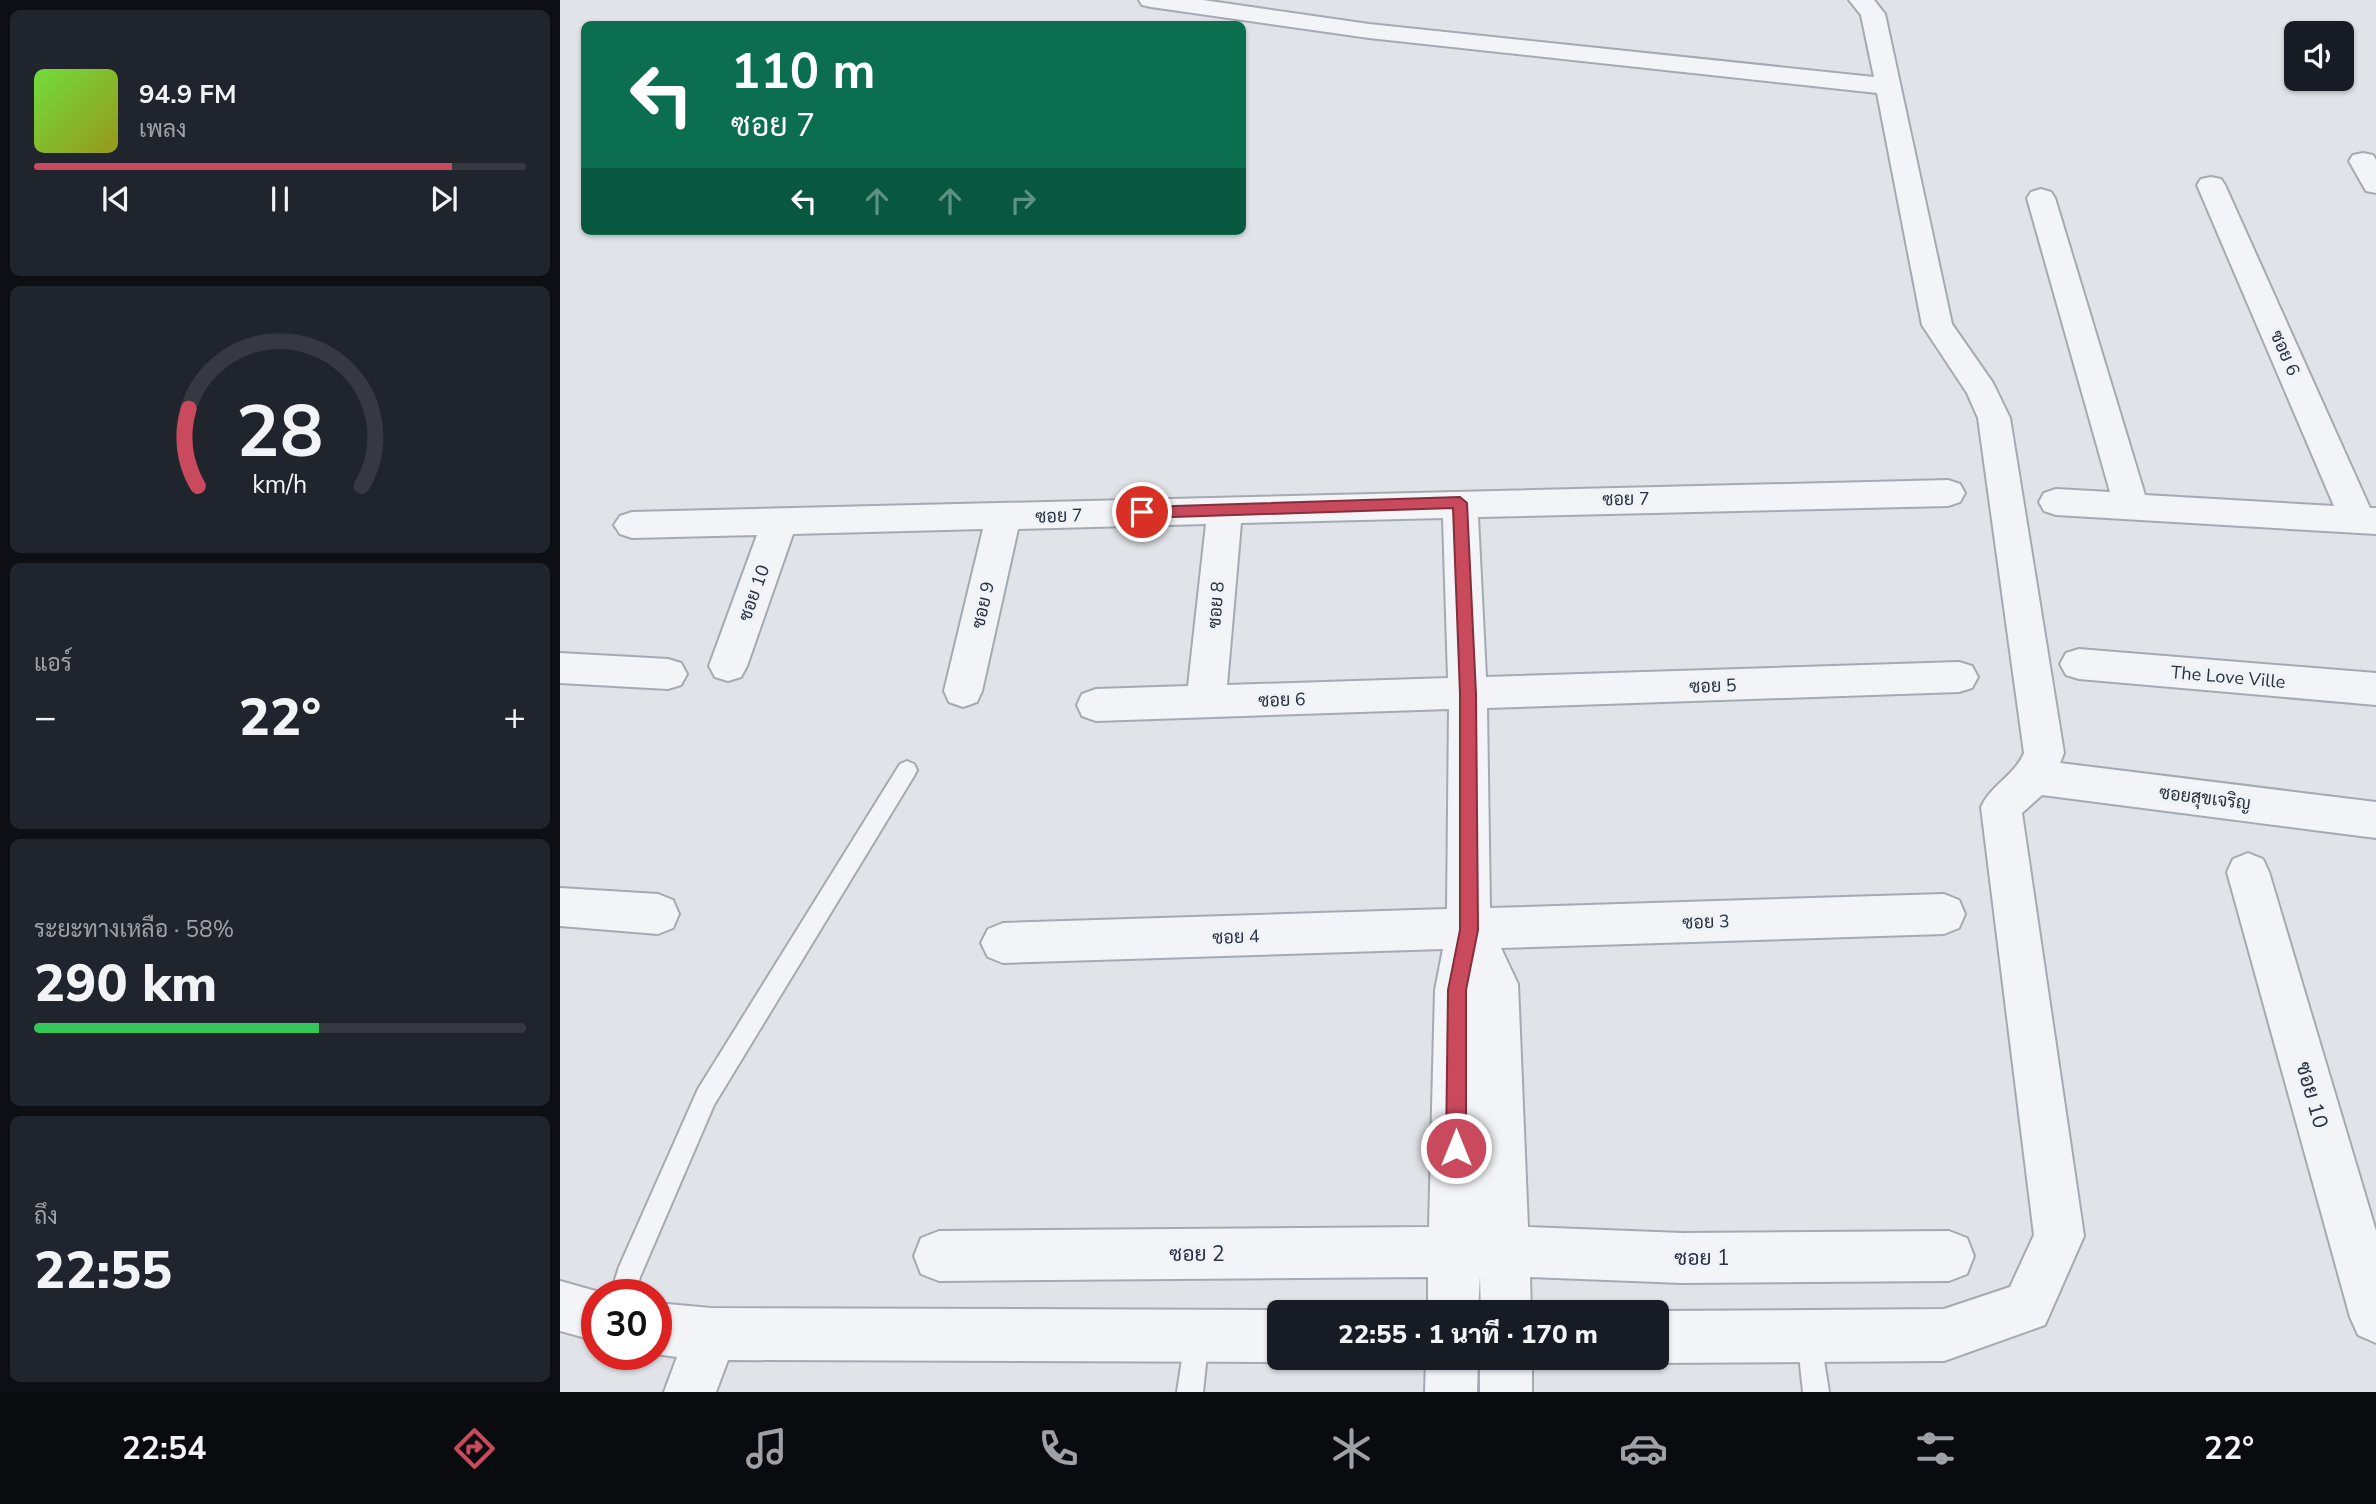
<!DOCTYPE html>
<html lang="th">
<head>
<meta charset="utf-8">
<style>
	:root { --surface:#171b24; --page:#20242c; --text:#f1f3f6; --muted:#9ea1a6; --line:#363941; --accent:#c9495d }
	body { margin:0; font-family:"Nunito Sans",Sarabun,sans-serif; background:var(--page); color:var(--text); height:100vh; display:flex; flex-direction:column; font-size:26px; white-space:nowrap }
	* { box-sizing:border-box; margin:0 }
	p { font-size:23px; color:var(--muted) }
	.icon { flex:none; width:38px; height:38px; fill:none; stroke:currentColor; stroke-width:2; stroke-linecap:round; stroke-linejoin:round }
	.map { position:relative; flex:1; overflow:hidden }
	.panel { display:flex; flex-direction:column; gap:10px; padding:10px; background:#0d0f14; width:560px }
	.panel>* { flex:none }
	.hud { position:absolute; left:21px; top:21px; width:665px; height:214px; border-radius:10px; box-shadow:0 2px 5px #0004; background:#0b6e4f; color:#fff; overflow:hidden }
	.tools { position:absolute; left:1724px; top:21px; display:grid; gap:14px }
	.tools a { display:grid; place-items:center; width:70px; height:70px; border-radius:10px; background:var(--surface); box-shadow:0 2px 5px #0004; font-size:35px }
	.speed { position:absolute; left:21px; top:1279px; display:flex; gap:14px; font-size:35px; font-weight:700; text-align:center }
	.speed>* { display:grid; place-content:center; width:91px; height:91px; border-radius:50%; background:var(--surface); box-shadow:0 2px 5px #0004; line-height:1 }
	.speed .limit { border:10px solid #d22; background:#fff; color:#111 }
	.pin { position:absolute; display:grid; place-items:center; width:60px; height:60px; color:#fff; margin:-30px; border:4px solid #fff; border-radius:50%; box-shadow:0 2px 7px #0007 }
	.me { position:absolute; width:77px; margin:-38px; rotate:0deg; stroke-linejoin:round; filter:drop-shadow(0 0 5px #0008) }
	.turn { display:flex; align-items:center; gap:24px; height:147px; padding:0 35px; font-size:32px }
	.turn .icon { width:91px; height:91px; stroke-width:2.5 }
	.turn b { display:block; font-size:49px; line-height:60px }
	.lanes { display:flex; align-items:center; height:66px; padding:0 35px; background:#0003; justify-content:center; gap:35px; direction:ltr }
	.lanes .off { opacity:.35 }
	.big { font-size:52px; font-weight:800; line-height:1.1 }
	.panel .widget { flex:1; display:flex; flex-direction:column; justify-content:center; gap:10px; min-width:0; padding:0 24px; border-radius:10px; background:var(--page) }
	.panel .dial { align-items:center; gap:0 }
	.dial svg { height:182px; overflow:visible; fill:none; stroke:var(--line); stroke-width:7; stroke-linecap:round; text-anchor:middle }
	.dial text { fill:var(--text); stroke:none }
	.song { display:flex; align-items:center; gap:21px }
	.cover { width:84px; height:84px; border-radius:10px; background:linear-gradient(135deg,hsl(100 70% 55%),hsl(60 70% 35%)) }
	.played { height:7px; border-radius:4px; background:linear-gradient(90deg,var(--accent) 85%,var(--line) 85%) }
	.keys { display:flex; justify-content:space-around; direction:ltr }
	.heat { display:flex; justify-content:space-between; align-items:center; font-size:38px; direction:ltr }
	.charge { height:10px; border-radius:5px; background:linear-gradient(90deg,#34c759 58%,var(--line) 0) }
	.trip { position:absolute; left:707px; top:1300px; width:402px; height:70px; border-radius:10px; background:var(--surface); box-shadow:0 2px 5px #0004; font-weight:800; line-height:70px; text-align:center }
	.dock { display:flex; height:112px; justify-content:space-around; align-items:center; background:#090b0e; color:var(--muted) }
	.dock .icon { width:49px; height:49px }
	.dock .selected { color:var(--accent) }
	.dock b { font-size:32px; color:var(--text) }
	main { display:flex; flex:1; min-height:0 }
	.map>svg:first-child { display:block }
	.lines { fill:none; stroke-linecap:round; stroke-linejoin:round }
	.service-casing { stroke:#a5aab2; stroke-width:4 }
	.minor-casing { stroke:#a5aab2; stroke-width:4 }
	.service { fill:#f2f4f7; fill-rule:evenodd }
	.minor { fill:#f2f4f7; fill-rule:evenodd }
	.route { fill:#c9495d; stroke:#832f3c; stroke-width:2 }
	.labels { text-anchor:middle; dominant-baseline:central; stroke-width:6; stroke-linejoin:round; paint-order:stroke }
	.street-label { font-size:18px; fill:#29313f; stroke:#eff2f6 }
	.near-street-label { font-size:21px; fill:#29313f; stroke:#eff2f6 }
</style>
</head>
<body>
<main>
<section class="panel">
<div class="widget">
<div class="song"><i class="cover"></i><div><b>94.9 FM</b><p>เพลง</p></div></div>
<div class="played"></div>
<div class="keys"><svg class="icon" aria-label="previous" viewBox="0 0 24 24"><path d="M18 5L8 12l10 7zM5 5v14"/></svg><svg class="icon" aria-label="pause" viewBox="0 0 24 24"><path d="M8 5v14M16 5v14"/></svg><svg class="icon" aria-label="next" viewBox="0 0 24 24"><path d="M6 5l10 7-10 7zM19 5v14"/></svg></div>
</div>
<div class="widget dial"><svg viewBox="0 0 100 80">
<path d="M14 69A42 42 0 1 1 86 69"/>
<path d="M14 69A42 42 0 0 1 10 35" stroke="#c9495d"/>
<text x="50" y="56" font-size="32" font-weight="700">28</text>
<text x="50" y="72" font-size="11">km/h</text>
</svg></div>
<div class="widget"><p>แอร์</p>
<div class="heat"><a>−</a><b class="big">22°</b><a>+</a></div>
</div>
<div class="widget"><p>ระยะทางเหลือ · 58%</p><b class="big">290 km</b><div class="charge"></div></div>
<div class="widget"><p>ถึง</p><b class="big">22:55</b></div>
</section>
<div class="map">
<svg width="1816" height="1392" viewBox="0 0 1816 1392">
	<rect width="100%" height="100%" fill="#e0e3e8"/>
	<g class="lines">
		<defs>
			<g id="service">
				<polygon points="347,761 354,764 357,770 354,776 154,1105 80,1277 76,1295 50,1295 59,1267 138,1089 340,764"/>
				<polygon points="636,1323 645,1327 649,1336 643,1392 617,1392 627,1327"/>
				<polygon points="1250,1324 1259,1328 1269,1392 1243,1392 1237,1337 1241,1328"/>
			</g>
			<g id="minor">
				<path d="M579,0H643L809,24L1314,77L1301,15L1289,0H1314L1325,14L1392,324L1433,383L1450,418L1504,753L1500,763L1816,802V838L1482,795L1462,813L1524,1236L1485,1325L1384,1361L1097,1363L1085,1358H1097V1312H1094L1097,1311L1384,1309L1450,1287L1474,1235L1421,807C1431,785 1455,775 1464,753L1418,418L1407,393L1362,325L1317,93L809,38L591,7L582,5Z"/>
				<polygon points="1803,153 1813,155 1816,160 1816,193 1806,191 1789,161 1793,155"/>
				<polygon points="1651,177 1661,179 1665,185 1810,508 1816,508 1816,534 1496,515 1484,511 1479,502 1484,493 1496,489 1550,492 1467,198 1471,192 1481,189 1491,192 1495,198 1585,495 1774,506 1637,185 1641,179"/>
				<path d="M1388,480L1400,484L1405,493L1400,502L1388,506L918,517L926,677L1399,662L1412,666L1418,677L1412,688L1399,692L927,708L930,908L1384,894L1399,900L1405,914L1399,928L1384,934L941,948L958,984L968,1227L1122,1233L1389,1231L1407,1238L1414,1256L1407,1274L1389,1281L1122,1283L970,1277L971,1312H921L920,1276L918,1312H868V1277L379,1281L361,1274L354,1256L361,1238L379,1231L869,1227L875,990L883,949L443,963L428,957L421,943L428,929L443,923L887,909L889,709L536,721L522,716L517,705L522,694L536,689L628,686L646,524L458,529L422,691L417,702L403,707L389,702L384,691L423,529L233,534L187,666L181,677L168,681L155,677L149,666L197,535L72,538L60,534L54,525L60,516L72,512ZM883,518L888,678L667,685L681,523Z"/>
				<polygon points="1519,649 1816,673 1816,705 1519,679 1506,675 1500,664 1506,653"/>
				<polygon points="0,653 108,659 121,663 127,674 121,685 108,689 0,683"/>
				<polygon points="1688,853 1703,859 1709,872 1816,1231 1816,1343 1798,1335 1790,1317 1667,872 1673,859"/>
				<polygon points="0,888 98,894 113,900 119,914 113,928 98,934 0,926"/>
				<polygon points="0,1281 50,1295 37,1295 37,1341 0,1331"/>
				<polygon points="96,1303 151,1308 719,1310 725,1312 719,1312 719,1358 728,1358 719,1362 168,1360 156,1392 104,1392 117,1357 95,1354"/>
				<polygon points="866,1358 918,1358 917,1392 865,1392"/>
				<rect x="920" y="1358" width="52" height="34"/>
			</g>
		</defs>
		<!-- service casing -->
		<use href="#service" class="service-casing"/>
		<!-- minor casing -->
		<use href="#minor" class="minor-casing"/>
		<!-- service -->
		<use href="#service" class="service"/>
		<!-- minor -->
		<use href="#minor" class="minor"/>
	</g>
	<!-- route -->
	<polygon class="route" points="900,497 907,503 916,694 918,930 906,990 906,1148 903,1155 896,1158 889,1155 886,1148 888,990 900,930 900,694 893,508 582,518 575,512 582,507"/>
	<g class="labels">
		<!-- street labels -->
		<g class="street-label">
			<text transform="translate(1725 353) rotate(66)">ซอย 6</text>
			<text transform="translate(1066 499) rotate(-1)">ซอย 7</text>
			<text transform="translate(499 516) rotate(-2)">ซอย 7</text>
			<text transform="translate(194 593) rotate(-70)">ซอย 10</text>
			<text transform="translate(423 605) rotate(-77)">ซอย 9</text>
			<text transform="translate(656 605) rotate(-85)">ซอย 8</text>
			<text transform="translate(1668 677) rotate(5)">The Love Ville</text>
			<text transform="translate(1153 686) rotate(-2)">ซอย 5</text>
			<text transform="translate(722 700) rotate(-2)">ซอย 6</text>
			<text transform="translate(1645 798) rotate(7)">ซอยสุขเจริญ</text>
			<text transform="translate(1146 922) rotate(-2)">ซอย 3</text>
			<text transform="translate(676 937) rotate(-2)">ซอย 4</text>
		</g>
		<!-- near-street labels -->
		<g class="near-street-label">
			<text transform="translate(1752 1095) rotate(74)">ซอย 10</text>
			<text x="637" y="1254">ซอย 2</text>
			<text x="1142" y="1258">ซอย 1</text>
		</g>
	</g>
</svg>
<div class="tools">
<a><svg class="icon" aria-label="sound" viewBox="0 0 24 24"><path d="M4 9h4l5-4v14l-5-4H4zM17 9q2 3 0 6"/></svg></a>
</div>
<div class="speed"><div class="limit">30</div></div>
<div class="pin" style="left:582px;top:512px;background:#d93025"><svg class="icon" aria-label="arrive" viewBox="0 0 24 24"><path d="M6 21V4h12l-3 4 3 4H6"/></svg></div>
<svg class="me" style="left:896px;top:1148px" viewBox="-20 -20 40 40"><circle r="17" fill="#c9495d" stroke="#fff" stroke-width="3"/><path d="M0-11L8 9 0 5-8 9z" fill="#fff"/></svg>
<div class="trip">22:55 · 1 นาที · 170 m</div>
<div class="hud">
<div class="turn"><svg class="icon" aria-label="left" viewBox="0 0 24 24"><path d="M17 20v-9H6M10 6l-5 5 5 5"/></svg><div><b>110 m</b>ซอย 7</div></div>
<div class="lanes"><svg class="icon" aria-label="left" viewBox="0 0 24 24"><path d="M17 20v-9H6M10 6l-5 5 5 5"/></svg><svg class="icon off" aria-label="ahead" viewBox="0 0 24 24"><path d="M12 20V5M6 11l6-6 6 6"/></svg><svg class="icon off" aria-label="ahead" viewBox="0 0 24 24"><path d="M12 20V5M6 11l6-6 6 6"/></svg><svg class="icon off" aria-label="right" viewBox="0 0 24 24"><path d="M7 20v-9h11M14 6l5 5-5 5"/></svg></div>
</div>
</div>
</main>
<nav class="dock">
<b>22:54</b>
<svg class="icon selected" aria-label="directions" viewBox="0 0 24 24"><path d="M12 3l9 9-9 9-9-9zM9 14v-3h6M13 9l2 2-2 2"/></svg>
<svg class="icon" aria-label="music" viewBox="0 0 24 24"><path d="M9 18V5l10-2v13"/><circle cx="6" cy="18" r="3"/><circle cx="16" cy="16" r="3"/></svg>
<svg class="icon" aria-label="phone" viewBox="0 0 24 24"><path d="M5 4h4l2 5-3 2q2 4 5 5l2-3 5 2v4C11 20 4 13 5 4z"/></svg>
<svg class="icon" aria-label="climate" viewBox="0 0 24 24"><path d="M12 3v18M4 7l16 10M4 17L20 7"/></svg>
<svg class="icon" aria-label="car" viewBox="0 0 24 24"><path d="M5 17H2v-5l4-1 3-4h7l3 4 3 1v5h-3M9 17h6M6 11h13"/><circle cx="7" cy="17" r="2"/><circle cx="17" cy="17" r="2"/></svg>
<svg class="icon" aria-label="filters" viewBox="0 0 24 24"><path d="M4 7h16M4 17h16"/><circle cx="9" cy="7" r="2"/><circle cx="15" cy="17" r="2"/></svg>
<b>22°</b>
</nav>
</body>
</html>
